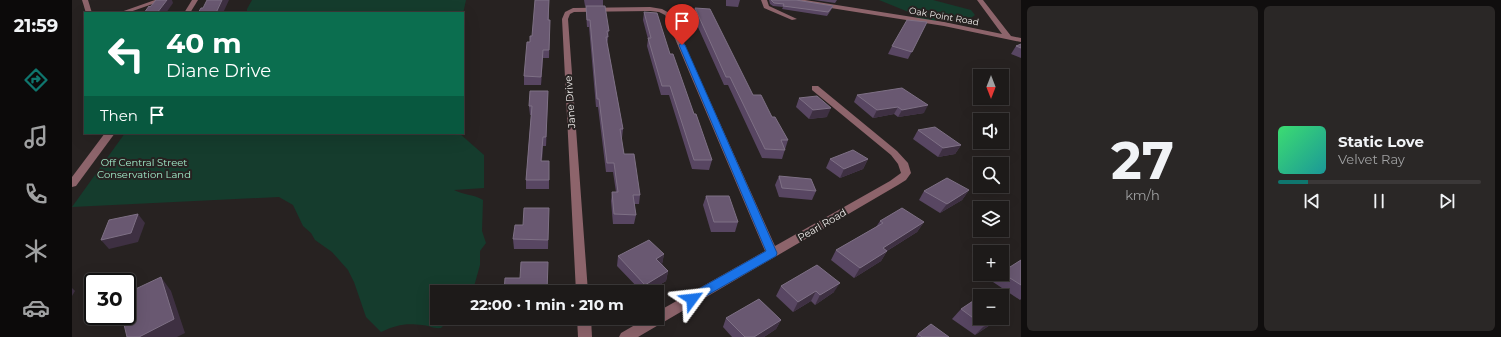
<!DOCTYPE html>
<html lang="en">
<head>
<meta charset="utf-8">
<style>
	:root { --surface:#1d1a19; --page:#2a2726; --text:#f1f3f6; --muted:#a0a1a2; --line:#3b3838; --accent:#0f766e }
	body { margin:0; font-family:Montserrat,sans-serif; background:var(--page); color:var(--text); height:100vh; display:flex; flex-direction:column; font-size:15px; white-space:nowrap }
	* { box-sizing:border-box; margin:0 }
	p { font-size:13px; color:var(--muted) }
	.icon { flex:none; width:22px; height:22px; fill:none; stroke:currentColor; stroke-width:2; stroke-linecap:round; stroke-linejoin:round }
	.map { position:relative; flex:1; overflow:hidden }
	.side { display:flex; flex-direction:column; gap:6px; padding:6px; background:#100e0e; width:480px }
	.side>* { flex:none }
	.top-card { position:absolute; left:12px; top:12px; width:380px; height:122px; border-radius:0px; box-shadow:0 4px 16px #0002,0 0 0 1px var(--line); background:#0b6e4f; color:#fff; overflow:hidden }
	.needle { width:26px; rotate:180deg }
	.tools { position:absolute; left:901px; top:69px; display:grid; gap:8px }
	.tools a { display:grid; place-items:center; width:36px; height:36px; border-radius:0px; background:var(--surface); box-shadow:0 4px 16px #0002,0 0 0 1px var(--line); font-size:20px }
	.speed { position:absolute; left:12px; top:273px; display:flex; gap:8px; font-size:20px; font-weight:700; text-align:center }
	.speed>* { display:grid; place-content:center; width:52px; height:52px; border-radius:50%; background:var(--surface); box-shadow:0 4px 16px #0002,0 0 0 1px var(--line); line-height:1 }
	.speed .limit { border:2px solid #111; border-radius:6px; background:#fff; color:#111 }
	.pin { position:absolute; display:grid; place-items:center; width:34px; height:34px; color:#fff; margin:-41px -17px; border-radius:50% 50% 50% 0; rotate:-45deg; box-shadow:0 0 4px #0007 }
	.pin .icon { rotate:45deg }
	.me { position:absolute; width:44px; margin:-22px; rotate:60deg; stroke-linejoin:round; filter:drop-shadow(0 0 3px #0008) }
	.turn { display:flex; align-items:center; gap:14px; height:84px; padding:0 16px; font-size:18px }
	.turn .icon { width:52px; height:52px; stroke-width:2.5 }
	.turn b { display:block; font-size:28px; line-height:34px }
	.then { display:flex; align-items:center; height:38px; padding:0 16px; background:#0003; gap:8px; font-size:15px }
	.side .widget { flex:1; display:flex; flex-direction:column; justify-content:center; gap:6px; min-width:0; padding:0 14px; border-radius:6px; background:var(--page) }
	.side .dial { align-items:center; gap:0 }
	.dial b { font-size:52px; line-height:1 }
	.song { display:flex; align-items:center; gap:12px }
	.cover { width:48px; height:48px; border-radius:6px; background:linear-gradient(135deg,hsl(140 70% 55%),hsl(180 70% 35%)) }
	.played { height:4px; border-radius:2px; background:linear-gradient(90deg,var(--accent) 15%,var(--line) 15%) }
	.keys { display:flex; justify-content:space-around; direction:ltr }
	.side .tiles { flex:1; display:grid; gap:6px; grid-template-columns:repeat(2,1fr) }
	.trip { position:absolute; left:358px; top:285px; width:234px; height:40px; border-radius:0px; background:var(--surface); box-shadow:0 4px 16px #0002,0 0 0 1px var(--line); font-weight:700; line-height:40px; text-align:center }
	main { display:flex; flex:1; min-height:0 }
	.dock { display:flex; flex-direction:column; width:72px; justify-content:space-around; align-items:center; background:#0c0a0a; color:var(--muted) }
	.dock .icon { width:28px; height:28px }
	.dock .selected { color:var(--accent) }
	.dock b { font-size:18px; color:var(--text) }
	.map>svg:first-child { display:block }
	.green { fill:#153c2d }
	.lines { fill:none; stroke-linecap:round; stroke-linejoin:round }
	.minor { fill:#8d646b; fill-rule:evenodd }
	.wall { fill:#584662 }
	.shaded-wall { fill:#3e3042 }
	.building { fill:#695871; stroke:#7e7085 }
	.route { fill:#1a73e8; stroke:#114b97 }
	.labels { text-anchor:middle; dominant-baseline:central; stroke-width:4; stroke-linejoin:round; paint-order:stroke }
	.far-street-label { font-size:9px; fill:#f1efed; stroke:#272221 }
	.street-label { font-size:10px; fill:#f1efed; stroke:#272221 }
	.park-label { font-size:10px; fill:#a2edcb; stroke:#272221 }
</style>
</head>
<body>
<main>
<nav class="dock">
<b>21:59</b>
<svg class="icon selected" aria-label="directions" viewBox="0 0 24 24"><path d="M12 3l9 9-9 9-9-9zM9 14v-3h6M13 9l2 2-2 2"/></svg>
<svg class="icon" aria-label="music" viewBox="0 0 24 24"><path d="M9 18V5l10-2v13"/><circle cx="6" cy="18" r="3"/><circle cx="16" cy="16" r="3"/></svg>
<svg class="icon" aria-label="phone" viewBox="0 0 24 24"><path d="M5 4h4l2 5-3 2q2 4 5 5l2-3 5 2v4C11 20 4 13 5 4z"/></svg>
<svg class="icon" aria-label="climate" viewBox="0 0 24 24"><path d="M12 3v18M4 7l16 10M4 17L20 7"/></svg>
<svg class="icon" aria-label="car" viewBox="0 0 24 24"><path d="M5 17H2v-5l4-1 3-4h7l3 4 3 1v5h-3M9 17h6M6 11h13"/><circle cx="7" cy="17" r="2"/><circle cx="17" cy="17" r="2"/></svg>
</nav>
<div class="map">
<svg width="949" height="337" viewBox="0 0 949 337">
	<rect width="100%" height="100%" fill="#272221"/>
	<!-- green -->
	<g class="green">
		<polygon points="180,0 394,0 391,14 391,13 175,13 175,9"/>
		<polygon points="807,0 861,0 899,10 903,15 895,21 860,14 865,22 848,20 839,13"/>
		<path d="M53,133H387L412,155V188L382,190C391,195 401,194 411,200L410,231L414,243L408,251V265L401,290L400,292H365V318H379L369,328C361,329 356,325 350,325C333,323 324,325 309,332L294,317L282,282L276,270L260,252L243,240L239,233L231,226L221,205L207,197L0,207Z"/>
	</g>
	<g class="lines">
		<!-- minor -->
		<g class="minor">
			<polygon points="10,0 16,0 20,13 14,13"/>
			<polygon points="83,0 92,0 55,13 46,13"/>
			<polygon points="120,0 126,0 118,13 112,13"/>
			<polygon points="689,0 695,0 697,6 725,19 720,20 692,8"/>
			<polygon points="718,0 733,0 872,22 930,34 905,0 911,0 939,36 949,38 949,42 872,26 721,2"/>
			<polygon points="578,7 590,9 599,14 703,246 818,181 829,173 826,164 819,155 740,90 740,86 746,86 825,151 836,163 839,173 834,180 826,185 566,337 547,337 549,333 575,318 585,318 585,312 693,251 593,15 587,12 578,11 502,12 498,14 496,19 516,292 504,292 490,19 493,12 501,8"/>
			<polygon points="33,133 43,133 4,186 0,187 0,177"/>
			<polygon points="505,318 519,318 520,337 506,337"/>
		</g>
	</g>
	<!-- wall -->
	<g class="wall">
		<polygon points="477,0 477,20 478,20 477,58 471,58 469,85 452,85 452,76 460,36"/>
		<polygon points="512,0 531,0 531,6 536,39 535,43 551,129 550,138 549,138 552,154 568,195 567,204 562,204 564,215 562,224 541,224 539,201 540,192 544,192 541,172 534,172 526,107 524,107 517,27 515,27 514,13 514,6 513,6"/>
		<polygon points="654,0 668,0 666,7 654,6"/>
		<polygon points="697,0 724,0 761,6 759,10 755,16 710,9 711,7 701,6 698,4"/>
		<polygon points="742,0 765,0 763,3"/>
		<polygon points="623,8 681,95 716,140 710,159 690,158 656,85 652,85 621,16"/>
		<polygon points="572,12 598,54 640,160 637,170 620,169 597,95 589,95 575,46 576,39 571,20"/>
		<polygon points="855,22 836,59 816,54 820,46"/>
		<polygon points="949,44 949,58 939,54 944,46"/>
		<polygon points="476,91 474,146 471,146 470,161 477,161 477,189 454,189 454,180 459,115 458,115 457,106"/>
		<polygon points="785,95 852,113 826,117 822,114 801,118 782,102"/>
		<polygon points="727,98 755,117 737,119 724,107"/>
		<polygon points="846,130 889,145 883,154 866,157 841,139"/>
		<polygon points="758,159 796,159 791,169 768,178 754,168"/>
		<polygon points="707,176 744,191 740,200 707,197 703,185"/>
		<polygon points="897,190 890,200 868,213 847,200 852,191"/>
		<polygon points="634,196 666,222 663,232 639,232 631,205"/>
		<polygon points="477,208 476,249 442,249 441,239 451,225"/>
		<polygon points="808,221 852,222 845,232 815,251 809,261 782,278 759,260 764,250 804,227"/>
		<polygon points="592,254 590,264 596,271 594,281 575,292 570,292 545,266 546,256"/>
		<polygon points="949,260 949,299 948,300 921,282 928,274 930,274 930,272"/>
		<polygon points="709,286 762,292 743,305 739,301 721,312 704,296"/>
		<polygon points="889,309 921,323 903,335 880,319"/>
		<polygon points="654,318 709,320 704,329 692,337 660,337 651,327"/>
		<polygon points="846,334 877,337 844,337"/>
	</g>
	<!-- shaded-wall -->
	<g class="shaded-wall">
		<polygon points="95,0 100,0 101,3 94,13 85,13"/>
		<polygon points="150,0 157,0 151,13 144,13"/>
		<polygon points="535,31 537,31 536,39"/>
		<polygon points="471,50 471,58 469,85 469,77"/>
		<polygon points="476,91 476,100 474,146 474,137"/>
		<polygon points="856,105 852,113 826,117 830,110"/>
		<polygon points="826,107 822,114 801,118 805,110"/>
		<polygon points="759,108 755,117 737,119 741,110"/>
		<polygon points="471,137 471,146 469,170 469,161"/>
		<polygon points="889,145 883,154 866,157 871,148"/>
		<polygon points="796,159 791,169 768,178 772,169"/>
		<polygon points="897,190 890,200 868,213 875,204"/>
		<polygon points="66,214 73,223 66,242 37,249 29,240"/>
		<polygon points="852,222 845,232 805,257 811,248"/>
		<polygon points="815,251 809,261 782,278 788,268"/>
		<polygon points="592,254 590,264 582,269 584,259"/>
		<polygon points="596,271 594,281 575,292 572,292 573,285"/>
		<polygon points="89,277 99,291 113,333 105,337 67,337"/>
		<polygon points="768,283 762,292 743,305 748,295"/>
		<polygon points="0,288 3,291 0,296"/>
		<polygon points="744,291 739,301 721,312 726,302"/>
		<polygon points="923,318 925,318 921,323 903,335 912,326"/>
		<polygon points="709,320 704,329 692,337 682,337"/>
	</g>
	<!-- building -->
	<g class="building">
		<polygon points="84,0 95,0 85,13 72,13 77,6 78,7"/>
		<polygon points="135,0 150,0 144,13 126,13 129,8 131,8"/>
		<polygon points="463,0 477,0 476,20 478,20 477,50 471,50 469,77 452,76 455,42 458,42 458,36 460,36"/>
		<polygon points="699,0 724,0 761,6 756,12 711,6 712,4 702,3"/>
		<polygon points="514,6 533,6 537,31 535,31 536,37 534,37 551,129 548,129 552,154 562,154 568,195 561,195 564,215 542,214 540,192 546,192 542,163 535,163 527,99 525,99 518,20 515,20"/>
		<polygon points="623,8 638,9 681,95 689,95 700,117 703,117 716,140 709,140 713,150 693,149 658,77 654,77"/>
		<polygon points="572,12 585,13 598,54 601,54 622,114 624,114 640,160 622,160 598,86 590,86 576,38 579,38"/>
		<polygon points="835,20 855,22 840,52 820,46"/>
		<polygon points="949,44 949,48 944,46"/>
		<polygon points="830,88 856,105 830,110 826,107 805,110 785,95"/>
		<polygon points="458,91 476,91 474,137 471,137 469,161 477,161 477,180 454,180 460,106 457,106"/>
		<polygon points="745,96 759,108 741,110 727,98"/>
		<polygon points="863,127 889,145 871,148 846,130"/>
		<polygon points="781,150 796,159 772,169 758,159"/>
		<polygon points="707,176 739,179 744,191 710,188"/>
		<polygon points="875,178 897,190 875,204 852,191"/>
		<polygon points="634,196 657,196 666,222 642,222"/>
		<polygon points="452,208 477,208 476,240 441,239 443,225 451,225"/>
		<polygon points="830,208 852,222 811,248 815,251 788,268 764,250 811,223 808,221"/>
		<polygon points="66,214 59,233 29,240 37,220"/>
		<polygon points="577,240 592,254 584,259 596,271 573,285 546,256"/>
		<polygon points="949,260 949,285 930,273 930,272"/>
		<polygon points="449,262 476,262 475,292 432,292 433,278 448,278"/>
		<polygon points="745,265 768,283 748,295 744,291 726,302 709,286"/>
		<polygon points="89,277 102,319 67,337 55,337 50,316 55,316 55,293"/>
		<polygon points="907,297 908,298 908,318 923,318 912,326 889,309"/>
		<polygon points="687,299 709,320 682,337 673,337 654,318"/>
		<polygon points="859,324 877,337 850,337 846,334"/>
	</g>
	<!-- route -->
	<polygon class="route" points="610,43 613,45 705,253 704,256 620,304 616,302 614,299 616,295 694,251 607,45"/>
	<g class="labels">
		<!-- far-street labels -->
		<g class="far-street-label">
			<text transform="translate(872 16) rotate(10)">Oak Point Road</text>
		</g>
		<!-- street labels -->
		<g class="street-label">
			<text transform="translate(498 102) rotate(-94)">Jane Drive</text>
			<text transform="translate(750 225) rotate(-30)">Pearl Road</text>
		</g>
		<!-- park labels -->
		<g class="park-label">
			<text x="72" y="162">Off Central Street<tspan x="72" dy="12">Conservation Land</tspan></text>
		</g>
	</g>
</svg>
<div class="tools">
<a><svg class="needle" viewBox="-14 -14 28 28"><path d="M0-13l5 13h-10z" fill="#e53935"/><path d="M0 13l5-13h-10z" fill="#a0a1a2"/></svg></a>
<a><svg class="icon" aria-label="sound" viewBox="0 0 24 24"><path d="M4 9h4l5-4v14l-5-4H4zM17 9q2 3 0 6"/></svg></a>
<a><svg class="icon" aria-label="search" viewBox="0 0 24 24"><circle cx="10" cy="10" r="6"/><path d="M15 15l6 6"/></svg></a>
<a><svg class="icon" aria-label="layers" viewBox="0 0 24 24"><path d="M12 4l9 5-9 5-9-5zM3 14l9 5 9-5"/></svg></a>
<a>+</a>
<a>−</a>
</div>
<div class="speed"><div class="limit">30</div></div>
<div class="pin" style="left:610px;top:45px;background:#d93025"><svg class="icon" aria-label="arrive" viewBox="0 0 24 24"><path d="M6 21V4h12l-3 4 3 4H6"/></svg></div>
<svg class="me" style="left:620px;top:299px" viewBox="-20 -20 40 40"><path d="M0-17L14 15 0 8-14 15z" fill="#1a73e8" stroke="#fff" stroke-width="4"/></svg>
<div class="trip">22:00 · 1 min · 210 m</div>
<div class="top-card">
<div class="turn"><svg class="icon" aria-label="left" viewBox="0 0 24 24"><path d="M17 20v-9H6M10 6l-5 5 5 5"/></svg><div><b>40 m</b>Diane Drive</div></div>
<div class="then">Then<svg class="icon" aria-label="arrive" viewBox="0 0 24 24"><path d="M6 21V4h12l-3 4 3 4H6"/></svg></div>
</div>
</div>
<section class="side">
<div class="tiles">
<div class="widget dial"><b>27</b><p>km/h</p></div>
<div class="widget">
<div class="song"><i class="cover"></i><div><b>Static Love</b><p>Velvet Ray</p></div></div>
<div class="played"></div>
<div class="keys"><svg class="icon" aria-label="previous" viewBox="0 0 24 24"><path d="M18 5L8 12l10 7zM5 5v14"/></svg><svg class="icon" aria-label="pause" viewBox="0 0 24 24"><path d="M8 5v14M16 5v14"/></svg><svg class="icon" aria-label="next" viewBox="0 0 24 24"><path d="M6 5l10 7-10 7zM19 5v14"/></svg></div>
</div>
</div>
</section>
</main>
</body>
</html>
